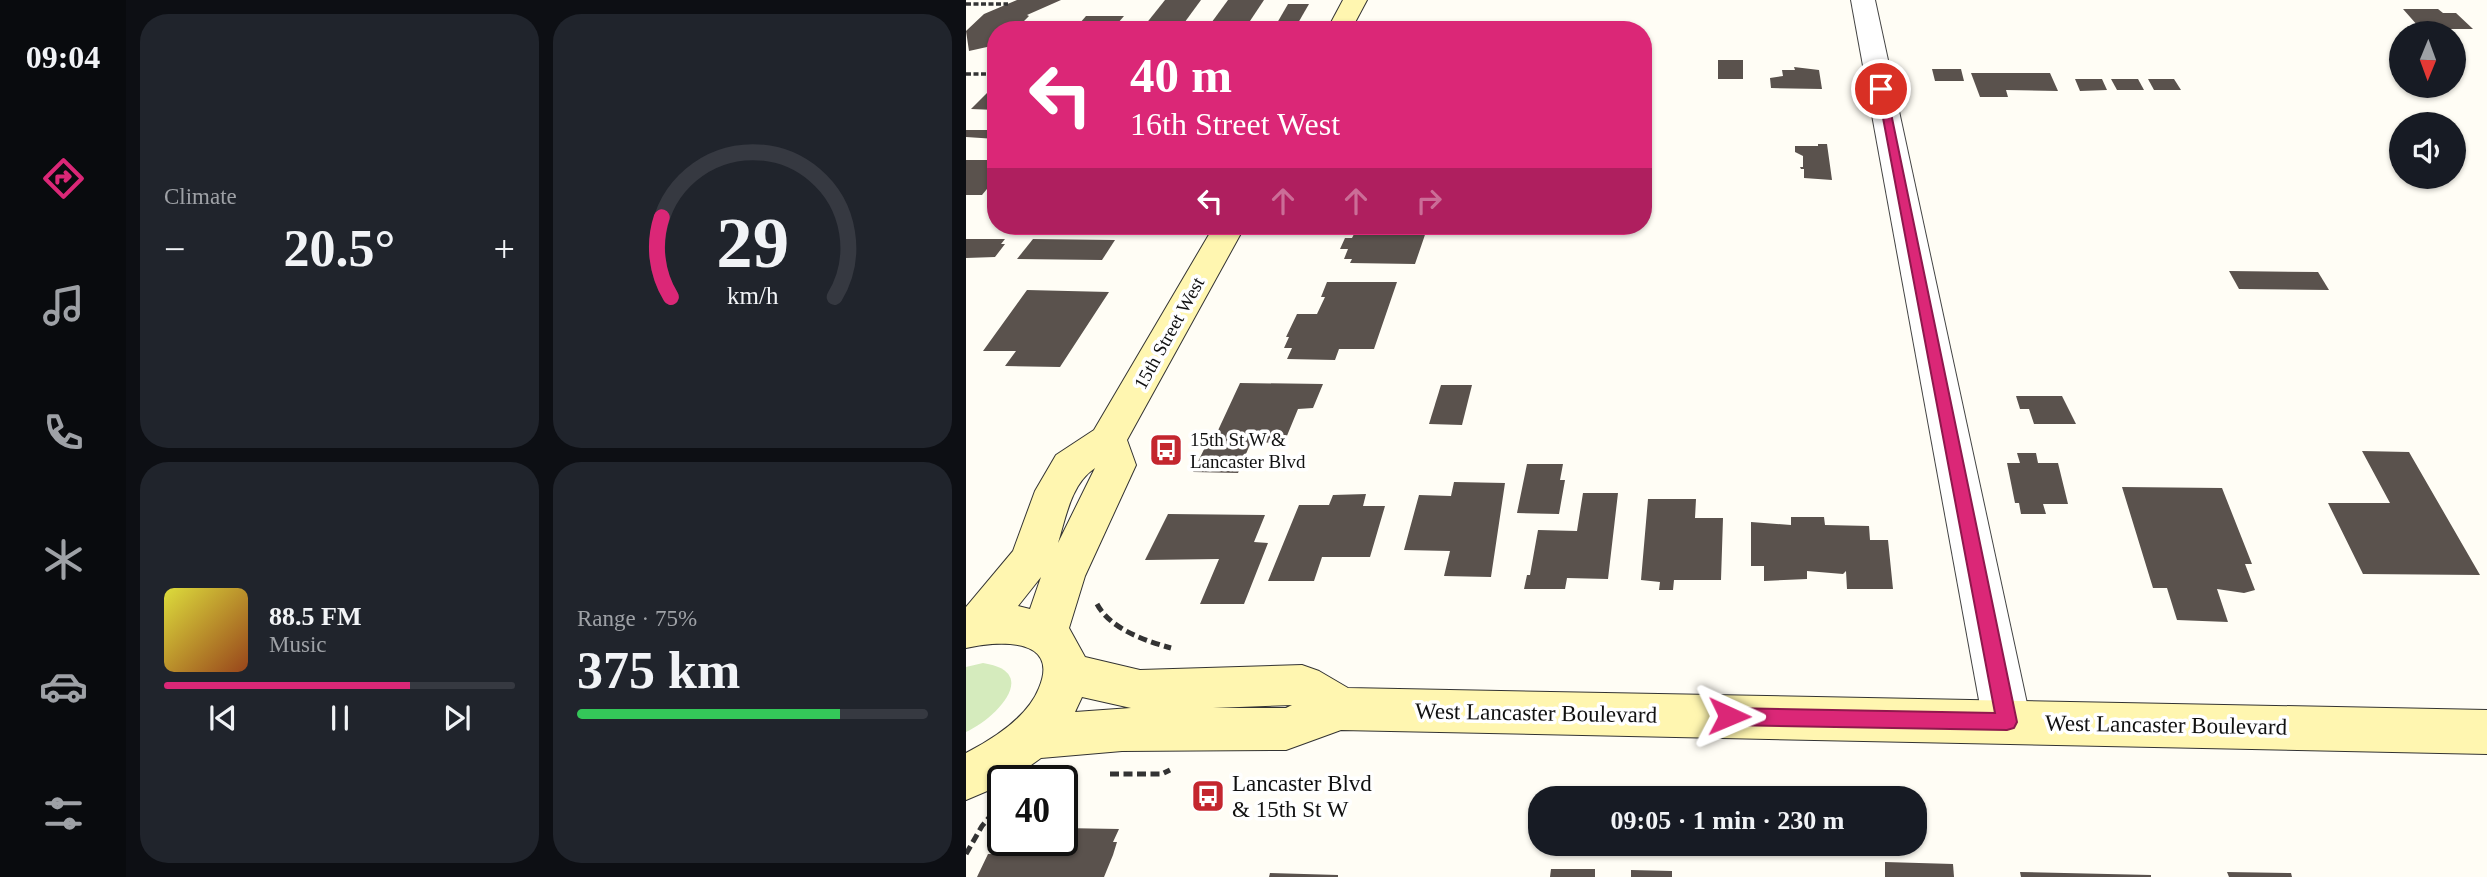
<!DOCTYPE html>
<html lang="en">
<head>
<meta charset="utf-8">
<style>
	:root { --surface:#171b24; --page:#20242c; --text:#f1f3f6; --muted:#9ea1a6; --line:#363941; --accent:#db2777 }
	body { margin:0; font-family:Georgia,serif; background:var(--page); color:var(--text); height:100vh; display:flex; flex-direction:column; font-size:26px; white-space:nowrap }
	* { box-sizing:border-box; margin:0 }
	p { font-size:23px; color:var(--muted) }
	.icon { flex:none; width:38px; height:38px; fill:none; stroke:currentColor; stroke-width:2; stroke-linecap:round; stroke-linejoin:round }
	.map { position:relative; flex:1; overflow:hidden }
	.panel { display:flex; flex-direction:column; gap:14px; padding:14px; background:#0d0f14; width:840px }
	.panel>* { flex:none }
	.hud { position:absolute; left:21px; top:21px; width:665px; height:214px; border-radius:28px; box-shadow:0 2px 5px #0004; background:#db2777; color:#fff; overflow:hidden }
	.needle { width:46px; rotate:181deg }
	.controls { position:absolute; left:1423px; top:21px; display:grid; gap:14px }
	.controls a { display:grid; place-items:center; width:77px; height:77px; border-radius:50%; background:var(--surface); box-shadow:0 2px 5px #0004; font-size:35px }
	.speed { position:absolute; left:21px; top:765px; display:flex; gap:14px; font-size:35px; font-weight:700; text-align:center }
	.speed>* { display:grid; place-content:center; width:91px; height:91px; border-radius:50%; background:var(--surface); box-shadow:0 2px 5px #0004; line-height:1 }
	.speed .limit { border:4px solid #111; border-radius:10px; background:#fff; color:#111 }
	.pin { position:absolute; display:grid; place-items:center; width:60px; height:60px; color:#fff; margin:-30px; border:4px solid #fff; border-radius:50%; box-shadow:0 2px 7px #0007 }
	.me { position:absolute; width:77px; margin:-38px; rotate:91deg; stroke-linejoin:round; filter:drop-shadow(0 0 5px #0008) }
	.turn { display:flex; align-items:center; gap:24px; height:147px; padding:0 28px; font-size:32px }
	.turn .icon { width:91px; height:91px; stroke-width:2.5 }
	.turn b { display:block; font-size:49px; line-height:60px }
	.lanes { display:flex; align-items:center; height:66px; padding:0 28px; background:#0003; justify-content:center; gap:35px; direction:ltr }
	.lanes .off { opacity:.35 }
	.big { font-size:52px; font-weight:800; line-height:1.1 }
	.panel .card { flex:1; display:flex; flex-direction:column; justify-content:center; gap:10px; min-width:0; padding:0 24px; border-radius:28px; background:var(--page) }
	.panel .dial { align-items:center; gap:0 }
	.dial svg { height:182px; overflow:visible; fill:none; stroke:var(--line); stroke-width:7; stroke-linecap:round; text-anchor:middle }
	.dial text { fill:var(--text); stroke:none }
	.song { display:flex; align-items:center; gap:21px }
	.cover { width:84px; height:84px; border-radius:10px; background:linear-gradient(135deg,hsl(60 70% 55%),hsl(20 70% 35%)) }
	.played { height:7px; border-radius:4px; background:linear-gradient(90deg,var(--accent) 70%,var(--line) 70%) }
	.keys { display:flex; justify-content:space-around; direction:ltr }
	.heat { display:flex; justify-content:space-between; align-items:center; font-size:38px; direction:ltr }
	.charge { height:10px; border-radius:5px; background:linear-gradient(90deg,#34c759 75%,var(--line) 0) }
	.panel .tiles { flex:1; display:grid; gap:14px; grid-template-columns:repeat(2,1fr) }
	.trip { position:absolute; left:562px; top:786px; width:399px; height:70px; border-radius:28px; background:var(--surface); box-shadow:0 2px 5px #0004; font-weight:800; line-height:70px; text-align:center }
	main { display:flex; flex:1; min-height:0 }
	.tab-bar { display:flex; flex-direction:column; width:126px; justify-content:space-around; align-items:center; background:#090b0e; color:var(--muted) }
	.tab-bar .icon { width:49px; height:49px }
	.tab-bar .current { color:var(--accent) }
	.tab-bar b { font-size:32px; color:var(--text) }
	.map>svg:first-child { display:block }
	.green { fill:#d5ebbd }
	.building { fill:#5a524d }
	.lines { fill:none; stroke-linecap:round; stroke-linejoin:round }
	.street-casing { stroke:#444; stroke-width:2 }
	.secondary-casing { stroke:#333; stroke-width:2 }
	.path-far1 { stroke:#333; stroke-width:3.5; stroke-dasharray:5 2.5; stroke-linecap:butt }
	.path { stroke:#333; stroke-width:5; stroke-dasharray:9 4.5; stroke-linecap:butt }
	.street { fill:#fff; fill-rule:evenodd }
	.secondary { fill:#fff6b0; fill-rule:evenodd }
	.route { fill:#db2777; stroke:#8e194d; stroke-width:2 }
	.labels { text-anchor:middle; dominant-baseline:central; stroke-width:7; stroke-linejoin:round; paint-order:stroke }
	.street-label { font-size:19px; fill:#111; stroke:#fff }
	.poi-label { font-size:19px; fill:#111; stroke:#fff; text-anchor:start }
	.near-street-label { font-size:23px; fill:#111; stroke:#fff }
	.near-poi-label { font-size:23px; fill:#111; stroke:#fff; text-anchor:start }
</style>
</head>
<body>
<main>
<nav class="tab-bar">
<b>09:04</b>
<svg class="icon current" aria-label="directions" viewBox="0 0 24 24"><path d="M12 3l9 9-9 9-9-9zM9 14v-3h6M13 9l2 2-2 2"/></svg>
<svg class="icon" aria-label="music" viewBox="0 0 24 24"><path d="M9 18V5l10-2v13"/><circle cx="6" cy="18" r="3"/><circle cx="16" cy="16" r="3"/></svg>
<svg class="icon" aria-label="phone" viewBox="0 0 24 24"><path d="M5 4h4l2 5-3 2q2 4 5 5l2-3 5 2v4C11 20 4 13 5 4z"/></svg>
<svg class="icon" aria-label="climate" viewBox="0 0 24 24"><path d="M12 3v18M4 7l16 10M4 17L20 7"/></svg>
<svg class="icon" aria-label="car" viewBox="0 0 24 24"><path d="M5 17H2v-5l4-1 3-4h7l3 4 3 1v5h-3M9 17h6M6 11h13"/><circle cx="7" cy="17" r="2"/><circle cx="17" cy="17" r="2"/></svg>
<svg class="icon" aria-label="filters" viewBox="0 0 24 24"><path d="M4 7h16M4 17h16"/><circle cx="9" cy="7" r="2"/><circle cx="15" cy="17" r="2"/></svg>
</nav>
<section class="panel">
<div class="tiles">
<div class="card"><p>Climate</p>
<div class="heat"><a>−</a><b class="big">20.5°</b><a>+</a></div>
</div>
<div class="card dial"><svg viewBox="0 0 100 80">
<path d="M14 69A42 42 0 1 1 86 69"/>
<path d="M14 69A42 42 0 0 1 10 34" stroke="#db2777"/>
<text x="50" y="56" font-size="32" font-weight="700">29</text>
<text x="50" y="72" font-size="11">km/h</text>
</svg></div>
<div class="card">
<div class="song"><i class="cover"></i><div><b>88.5 FM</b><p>Music</p></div></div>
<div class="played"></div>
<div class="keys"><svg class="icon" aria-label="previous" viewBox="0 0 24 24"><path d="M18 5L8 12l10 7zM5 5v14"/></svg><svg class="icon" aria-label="pause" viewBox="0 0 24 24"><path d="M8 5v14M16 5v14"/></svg><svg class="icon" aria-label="next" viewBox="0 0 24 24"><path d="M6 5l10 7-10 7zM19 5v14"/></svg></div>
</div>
<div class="card"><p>Range · 75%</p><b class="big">375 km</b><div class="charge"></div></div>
</div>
</section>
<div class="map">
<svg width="1521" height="877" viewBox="0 0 1521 877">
	<rect width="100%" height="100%" fill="#fffdf5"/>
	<!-- green -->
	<path class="green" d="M17,663C76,672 29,719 0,732V667Z"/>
	<!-- building -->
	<g class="building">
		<polygon points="51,0 95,0 61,15 63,16 49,30 30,30 30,45 3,51 0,31 18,14"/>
		<polygon points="199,0 235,0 213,30 175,30"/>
		<polygon points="262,0 298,0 278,30 240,30"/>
		<polygon points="322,4 343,4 328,30 307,30"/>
		<polygon points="1437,9 1472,9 1477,13 1490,13 1507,29 1481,29 1485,33 1448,33 1441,26 1452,26"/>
		<polygon points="120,16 158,16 146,30 108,30"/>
		<rect x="752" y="60" width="25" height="19"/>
		<polygon points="828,67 853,70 856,89 805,88 804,78 817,76 816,70 829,70"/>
		<polygon points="966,69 995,69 998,81 969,81"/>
		<polygon points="1005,73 1084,73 1092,91 1040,90 1042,97 1014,97"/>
		<polygon points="1109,79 1136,79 1141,90 1114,91"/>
		<polygon points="1145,79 1172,79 1178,90 1151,90"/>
		<polygon points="1182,79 1208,79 1215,90 1188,90"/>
		<polygon points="30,84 30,110 5,109"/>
		<polygon points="0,130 30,130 30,139 0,137"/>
		<polygon points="852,144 861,144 866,180 838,178 838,169 835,169 834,167 837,167 837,156 829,152 829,146 852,146"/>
		<polygon points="0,160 30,160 30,178 16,195 0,195"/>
		<polygon points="364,226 462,226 449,264 384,263 386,259 378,259 382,249 374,249 379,238 386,238 389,232 361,231"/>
		<polygon points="0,239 39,239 35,244 39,244 29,257 0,258"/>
		<polygon points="67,239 149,240 136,260 51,259"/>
		<polygon points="1263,271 1352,272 1363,290 1273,289"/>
		<polygon points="361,282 431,282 408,349 373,349 369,360 321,359 326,348 318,348 323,337 320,337 331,314 351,314 359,297 355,297"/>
		<polygon points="61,290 143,292 94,367 39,366 50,351 17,351"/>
		<polygon points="274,383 357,384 347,408 332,409 318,443 285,442 272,473 227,472 243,439 248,439"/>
		<polygon points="475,385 506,385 496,425 463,424"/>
		<polygon points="1050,396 1096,396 1110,424 1068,424 1063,409 1054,409"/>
		<polygon points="1396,451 1443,452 1514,575 1397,574 1362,503 1424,503"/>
		<polygon points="1051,453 1070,453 1072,463 1092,463 1102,504 1077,504 1080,514 1055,514 1053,503 1049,503 1041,463 1054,463"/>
		<polygon points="561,464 597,464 594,480 599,480 593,514 551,513"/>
		<polygon points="488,482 539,483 525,577 478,576 484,551 438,550 453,495 485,496"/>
		<polygon points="1156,487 1256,488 1286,564 1279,564 1289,590 1278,593 1251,589 1262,622 1211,620 1201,588 1187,588"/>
		<polygon points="617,493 652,493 642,579 601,578 599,589 558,589 561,575 564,575 572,530 611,531"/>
		<polygon points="400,494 397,506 419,506 404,557 356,557 348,581 302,581 333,505 363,505 367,495"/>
		<polygon points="682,499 730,499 729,518 757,518 755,580 708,580 707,590 693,590 694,582 675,580"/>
		<polygon points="202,514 299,515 288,542 302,543 278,604 234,604 253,559 179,560"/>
		<polygon points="825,517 858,517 859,525 903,526 904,540 922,540 927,589 881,589 880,571 877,574 841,571 841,579 798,581 798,566 785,566 785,522 825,525"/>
		<polygon points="96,828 153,829 147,842 151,842 147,855 138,877 11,877 22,854 76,855 82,842 96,840"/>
		<polygon points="919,862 987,864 988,877 919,877"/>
		<polygon points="585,869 629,869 629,877 584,877"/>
		<polygon points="665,870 706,871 706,877 665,877"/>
		<polygon points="1054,872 1185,875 1185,877 1055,877"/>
		<polygon points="1261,872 1325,873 1326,877 1263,877"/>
		<polygon points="304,873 372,875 372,877 303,877"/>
	</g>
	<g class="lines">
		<defs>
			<polygon id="street" points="885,0 909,0 1065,722 1058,737 1041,743 1024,737 1017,722"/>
			<g id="secondary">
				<polygon points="377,0 401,0 385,30 361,30"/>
				<path d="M248,226H279L161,440L170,465L119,576L103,628L119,657L174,670L336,665L353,671L382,688L1521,710V754L375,730L320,750L156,751L75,758L47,778L37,780L33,786L0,800V753C27,739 61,718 73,688C95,636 29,641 0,648V607L47,551L69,491L90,455L128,430ZM129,468L92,543C100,517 105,484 129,468ZM75,577L64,609L52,606ZM116,697L165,708L109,712ZM326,705L320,708H247Z"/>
			</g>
		</defs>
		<!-- street casing -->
		<use href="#street" class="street-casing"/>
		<!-- secondary casing -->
		<use href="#secondary" class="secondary-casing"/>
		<!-- path-far1 -->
		<g class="path-far1">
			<polyline points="0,4 42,4"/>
			<polyline points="0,74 30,74"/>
		</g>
		<!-- path -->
		<g class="path">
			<path d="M131,604C144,629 180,641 205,648"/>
			<polyline points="144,774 196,774 204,770"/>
			<polyline points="0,854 16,826 31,808"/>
		</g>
		<!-- street -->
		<use href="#street" class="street"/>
		<!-- secondary -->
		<use href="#secondary" class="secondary"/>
	</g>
	<!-- route -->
	<polygon class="route" points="911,86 920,89 1051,722 1048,728 1041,730 763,725 756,723 753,716 756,710 763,708 1029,713"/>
	<!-- icons -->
	<defs>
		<symbol id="bus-square" viewBox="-11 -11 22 22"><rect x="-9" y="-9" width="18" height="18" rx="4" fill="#c4262e" stroke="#fff"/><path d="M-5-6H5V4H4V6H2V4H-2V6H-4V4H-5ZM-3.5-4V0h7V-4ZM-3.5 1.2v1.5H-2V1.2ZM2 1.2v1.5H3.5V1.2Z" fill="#fff"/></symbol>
	</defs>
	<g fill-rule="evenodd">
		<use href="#bus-square" x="181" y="431" width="38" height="38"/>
		<use href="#bus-square" x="223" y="777" width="38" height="38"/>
	</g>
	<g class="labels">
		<!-- street labels -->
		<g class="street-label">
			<text transform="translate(203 333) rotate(-61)">15th Street West</text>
		</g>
		<!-- poi labels -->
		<g class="poi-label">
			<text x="224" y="439">15th St W &amp;<tspan x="224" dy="22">Lancaster Blvd</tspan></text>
		</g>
		<!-- near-street labels -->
		<g class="near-street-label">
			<text transform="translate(570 713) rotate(1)">West Lancaster Boulevard</text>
			<text transform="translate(1200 725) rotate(1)">West Lancaster Boulevard</text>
		</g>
		<!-- near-poi labels -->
		<g class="near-poi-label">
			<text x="266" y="783">Lancaster Blvd<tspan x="266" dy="26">&amp; 15th St W</tspan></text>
		</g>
	</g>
</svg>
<div class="controls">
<a><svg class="needle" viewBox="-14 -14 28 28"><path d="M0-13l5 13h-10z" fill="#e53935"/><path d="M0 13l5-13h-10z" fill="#9ea1a6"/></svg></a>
<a><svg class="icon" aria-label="sound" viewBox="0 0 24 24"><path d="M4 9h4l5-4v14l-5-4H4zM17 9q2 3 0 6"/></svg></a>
</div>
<div class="speed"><div class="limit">40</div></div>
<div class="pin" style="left:915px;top:89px;background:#d93025"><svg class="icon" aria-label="arrive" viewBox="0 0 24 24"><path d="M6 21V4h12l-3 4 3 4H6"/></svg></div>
<svg class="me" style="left:763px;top:716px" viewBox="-20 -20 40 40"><path d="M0-17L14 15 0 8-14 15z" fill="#db2777" stroke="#fff" stroke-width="4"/></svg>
<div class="trip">09:05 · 1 min · 230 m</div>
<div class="hud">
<div class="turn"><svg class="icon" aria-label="left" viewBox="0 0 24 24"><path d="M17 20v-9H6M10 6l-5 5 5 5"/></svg><div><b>40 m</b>16th Street West</div></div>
<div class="lanes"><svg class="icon" aria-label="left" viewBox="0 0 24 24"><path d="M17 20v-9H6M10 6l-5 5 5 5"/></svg><svg class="icon off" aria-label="ahead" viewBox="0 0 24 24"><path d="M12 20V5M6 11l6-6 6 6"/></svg><svg class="icon off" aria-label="ahead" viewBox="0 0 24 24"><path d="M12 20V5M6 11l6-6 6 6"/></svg><svg class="icon off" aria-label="right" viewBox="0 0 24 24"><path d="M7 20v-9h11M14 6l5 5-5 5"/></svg></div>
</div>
</div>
</main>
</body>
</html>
